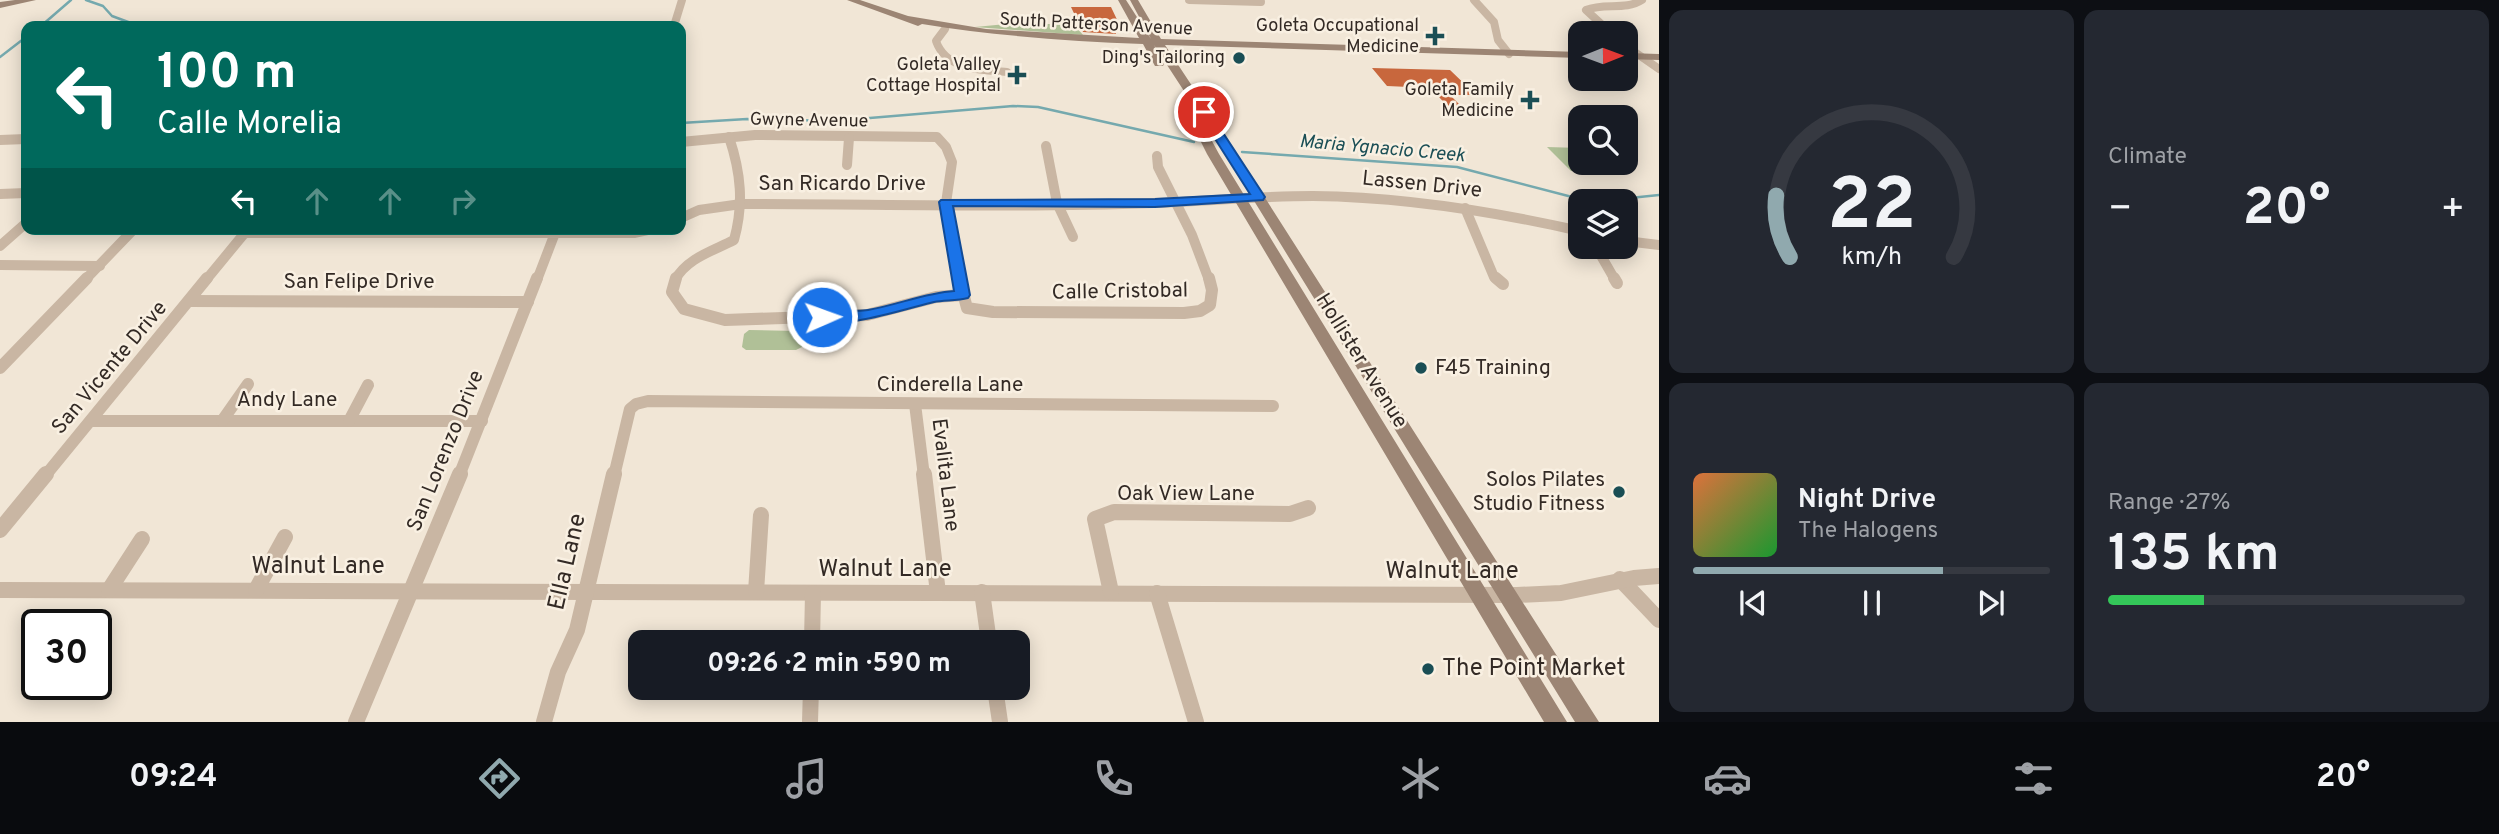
<!DOCTYPE html>
<html lang="en">
<head>
<meta charset="utf-8">
<style>
	:root { --surface:#171b24; --page:#242831; --text:#f1f3f6; --muted:#9ea1a6; --line:#363941; --accent:#90a9ae }
	body { margin:0; font-family:Overpass,sans-serif; background:var(--page); color:var(--text); height:100vh; display:flex; flex-direction:column; font-size:26px; white-space:nowrap }
	* { box-sizing:border-box; margin:0 }
	p { font-size:23px; color:var(--muted) }
	.icon { flex:none; width:38px; height:38px; fill:none; stroke:currentColor; stroke-width:2; stroke-linecap:round; stroke-linejoin:round }
	.map { position:relative; flex:1; overflow:hidden }
	.side { display:flex; flex-direction:column; gap:10px; padding:10px; background:#0d0f14; width:840px }
	.side>* { flex:none }
	.top-card { position:absolute; left:21px; top:21px; width:665px; height:214px; border-radius:14px; box-shadow:0 4px 18px #0003; background:#00695c; color:#fff; overflow:hidden }
	.needle { width:46px; rotate:89deg }
	.buttons { position:absolute; left:1568px; top:21px; display:grid; gap:14px }
	.buttons a { display:grid; place-items:center; width:70px; height:70px; border-radius:14px; background:var(--surface); box-shadow:0 4px 18px #0003; font-size:35px }
	.speed { position:absolute; left:21px; top:609px; display:flex; gap:14px; font-size:35px; font-weight:700; text-align:center }
	.speed>* { display:grid; place-content:center; width:91px; height:91px; border-radius:50%; background:var(--surface); box-shadow:0 4px 18px #0003; line-height:1 }
	.speed .limit { border:4px solid #111; border-radius:10px; background:#fff; color:#111 }
	.pin { position:absolute; display:grid; place-items:center; width:60px; height:60px; color:#fff; margin:-30px; border:4px solid #fff; border-radius:50%; box-shadow:0 2px 7px #0007 }
	.me { position:absolute; width:77px; margin:-38px; rotate:88deg; stroke-linejoin:round; filter:drop-shadow(0 0 5px #0008) }
	.turn { display:flex; align-items:center; gap:24px; height:147px; padding:0 21px; font-size:32px }
	.turn .icon { width:91px; height:91px; stroke-width:2.5 }
	.turn b { display:block; font-size:49px; line-height:60px }
	.lanes { display:flex; align-items:center; height:66px; padding:0 21px; background:#0003; justify-content:center; gap:35px; direction:ltr }
	.lanes .off { opacity:.35 }
	.big { font-size:52px; font-weight:700; line-height:1.1 }
	.side .widget { flex:1; display:flex; flex-direction:column; justify-content:center; gap:10px; min-width:0; padding:0 24px; border-radius:14px; background:var(--page) }
	.side .dial { align-items:center; gap:0 }
	.dial svg { height:182px; overflow:visible; fill:none; stroke:var(--line); stroke-width:7; stroke-linecap:round; text-anchor:middle }
	.dial text { fill:var(--text); stroke:none }
	.song { display:flex; align-items:center; gap:21px }
	.cover { width:84px; height:84px; border-radius:10px; background:linear-gradient(135deg,hsl(20 70% 55%),hsl(130 70% 35%)) }
	.played { height:7px; border-radius:4px; background:linear-gradient(90deg,var(--accent) 70%,var(--line) 70%) }
	.keys { display:flex; justify-content:space-around; direction:ltr }
	.heat { display:flex; justify-content:space-between; align-items:center; font-size:38px; direction:ltr }
	.charge { height:10px; border-radius:5px; background:linear-gradient(90deg,#34c759 27%,var(--line) 0) }
	.side .tiles { flex:1; display:grid; gap:10px; grid-template-columns:repeat(2,1fr) }
	.trip { position:absolute; left:628px; top:630px; width:402px; height:70px; border-radius:14px; background:var(--surface); box-shadow:0 4px 18px #0003; font-weight:700; line-height:70px; text-align:center }
	.tab-bar { display:flex; height:112px; justify-content:space-around; align-items:center; background:#090b0e; color:var(--muted) }
	.tab-bar .icon { width:49px; height:49px }
	.tab-bar .active { color:var(--accent) }
	.tab-bar b { font-size:32px; color:var(--text) }
	main { display:flex; flex:1; min-height:0 }
	.map>svg:first-child { display:block }
	.green { fill:#b0c097 }
	.lines { fill:none; stroke-linecap:round; stroke-linejoin:round }
	.stream { stroke:#75a9ae; stroke-width:2.5 }
	.building { fill:#c8673d }
	.street-far3 { stroke:#c9b6a3; stroke-width:8 }
	.street-far2 { stroke:#c9b6a3; stroke-width:10 }
	.street-far1 { stroke:#c9b6a3; stroke-width:12 }
	.street { stroke:#c9b6a3; stroke-width:16 }
	.secondary { fill:#9c8574; fill-rule:evenodd }
	.route { fill:#1a73e8; stroke:#114b97; stroke-width:2 }
	.poi-dot { fill:#1a4e55; stroke:#f9f0e2; stroke-width:2.5 }
	.labels { text-anchor:middle; dominant-baseline:central; stroke-width:5; stroke-linejoin:round; paint-order:stroke }
	.far-street-label { font-size:18px; fill:#332a25; stroke:#f9f0e2 }
	.far-poi-label { font-size:18px; fill:#332a25; stroke:#f9f0e2; text-anchor:end }
	.far-water-label { font-size:19px; font-style:italic; fill:#1a4e55; stroke:#f9f0e2 }
	.street-label { font-size:21px; fill:#332a25; stroke:#f9f0e2 }
	.poi-label { font-size:21px; fill:#332a25; stroke:#f9f0e2; text-anchor:start }
	.near-street-label { font-size:24px; fill:#332a25; stroke:#f9f0e2 }
	.near-poi-label { font-size:24px; fill:#332a25; stroke:#f9f0e2; text-anchor:start }
</style>
</head>
<body>
<main>
<div class="map">
<svg width="1659" height="722" viewBox="0 0 1659 722">
	<rect width="100%" height="100%" fill="#f1e6d6"/>
	<!-- green -->
	<g class="green">
		<polygon points="1017,23 1029,27 1033,23 1064,25 1073,23 1083,35 975,27"/>
		<polygon points="1547,147 1580,148 1580,163 1616,163 1627,173 1571,171"/>
		<polygon points="749,330 797,331 803,334 802,347 796,350 746,350 742,347 744,334"/>
	</g>
	<g class="lines">
		<!-- stream -->
		<g class="stream">
			<polyline points="86,0 103,6 112,16 139,26"/>
			<polyline points="41,26 71,0"/>
			<polyline points="0,57 26,37"/>
			<polyline points="681,123 747,119 834,121 1013,106 1038,107 1194,142"/>
			<polyline points="1242,152 1457,167 1576,198 1600,201"/>
			<polyline points="1601,201 1659,195"/>
		</g>
	</g>
	<!-- building -->
	<g class="building">
		<polygon points="1071,7 1111,7 1121,28 1114,29 1116,34 1083,32"/>
		<polygon points="1372,68 1450,70 1476,95 1450,95 1462,107 1448,107 1431,88 1387,86"/>
	</g>
	<g class="lines">
		<!-- street-far3 -->
		<g class="street-far3">
			<polyline points="1189,0 1261,2"/>
			<polyline points="1474,0 1494,22 1498,40 1509,54"/>
			<polyline points="674,26 682,0"/>
			<path d="M945,29L936,41C946,70 981,70 1007,72"/>
			<path d="M1611,33L1586,10C1604,2 1625,11 1642,0"/>
			<polyline points="1626,46 1659,69"/>
		</g>
		<!-- street-far2 -->
		<g class="street-far2">
			<polyline points="0,140 26,139"/>
			<polyline points="681,142 755,135 937,137 946,147 952,162 946,203 959,280"/>
			<polyline points="1046,146 1057,203 1073,237"/>
			<polyline points="1157,156 1158,167 1192,235 1209,280"/>
			<polyline points="847,165 849,138"/>
			<polyline points="0,194 26,193"/>
			<polyline points="1465,208 1494,277 1498,280"/>
			<path d="M681,218L699,210L741,204C878,204 1017,208 1154,203C1207,201 1260,196 1313,196C1403,197 1492,211 1580,231"/>
			<polyline points="245,233 634,233 652,229"/>
			<polyline points="1626,241 1659,245"/>
			<polyline points="0,246 26,223"/>
			<polyline points="1596,247 1615,280"/>
			<polyline points="0,265 100,266"/>
			<polyline points="85,280 134,229"/>
			<polyline points="206,280 248,229"/>
			<polyline points="537,280 555,233"/>
			<path d="M675,280C687,258 713,251 734,240C744,204 741,173 729,137"/>
		</g>
		<!-- street-far1 -->
		<g class="street-far1">
			<polyline points="676,278 672,292 684,309 725,320 867,315 936,297 962,295"/>
			<polyline points="959,278 967,308 993,312 1184,313 1200,311 1210,305 1212,290 1209,278"/>
			<polyline points="1496,278 1503,284"/>
			<polyline points="1614,278 1617,283"/>
			<polyline points="190,301 528,302"/>
			<polyline points="0,368 87,278"/>
			<polyline points="915,404 924,476"/>
			<polyline points="91,421 482,421"/>
			<polyline points="222,421 248,384"/>
			<polyline points="349,421 368,385"/>
			<polyline points="45,476 207,278"/>
			<polyline points="459,476 537,278"/>
			<polyline points="614,476 630,409 636,404 648,401 1273,406"/>
		</g>
		<!-- street -->
		<g class="street">
			<polyline points="924,474 938,593"/>
			<polyline points="0,530 46,474"/>
			<polyline points="1620,579 1659,620"/>
			<polyline points="0,590 1517,595 1561,593 1634,578 1659,576"/>
			<polyline points="109,590 142,539"/>
			<polyline points="256,590 285,537"/>
			<polyline points="756,592 761,515"/>
			<polyline points="982,592 989,642"/>
			<polyline points="1111,592 1095,519 1114,512 1290,514 1308,508"/>
			<polyline points="1157,593 1196,722"/>
			<polyline points="812,642 813,593"/>
			<polyline points="995,688 1000,722"/>
			<polyline points="356,722 460,474"/>
			<polyline points="544,722 558,672 577,630 614,474"/>
			<polyline points="810,722 811,688"/>
		</g>
		<!-- secondary -->
		<g class="secondary">
			<polygon points="15,0 36,0 0,8 0,2"/>
			<path d="M847,0H860L908,16L986,29L1139,38L1118,0H1126L1151,39L1130,0H1138L1161,39L1580,52V58L1165,45L1239,157L1599,722H1575L1227,157L1154,45L1164,64L1163,66H1155L1143,44C1068,41 996,36 922,24L918,26Z"/>
			<polygon points="1626,53 1659,54 1659,60 1626,59"/>
			<polygon points="1189,105 1194,108 1219,154 1567,722 1544,722 1207,154 1184,108"/>
		</g>
	</g>
	<!-- route -->
	<path class="route" d="M1204,109L1208,110L1265,197L1263,200L1155,207L953,206L970,295L968,298C957,301 945,300 934,302C911,307 832,334 815,317C826,306 853,313 868,310C897,305 925,293 954,291L939,202L941,200L1155,199L1250,194L1198,112Z"/>
	<!-- markers -->
	<g class="poi-dot">
		<path d="M1431.5 25.5h7v7h7v7h-7v7h-7v-7h-7v-7h7z"/>
		<circle cx="1239" cy="58" r="7"/>
		<path d="M1013.5 64.5h7v7h7v7h-7v7h-7v-7h-7v-7h7z"/>
		<path d="M1526.5 89.5h7v7h7v7h-7v7h-7v-7h-7v-7h7z"/>
		<circle cx="1421" cy="368" r="7"/>
		<circle cx="1619" cy="492" r="7"/>
		<circle cx="1428" cy="669" r="7"/>
	</g>
	<g class="labels">
		<!-- far-street labels -->
		<g class="far-street-label">
			<text transform="translate(1096 25) rotate(3)">South Patterson Avenue</text>
			<text transform="translate(809 121) rotate(1)">Gwyne Avenue</text>
		</g>
		<!-- far-poi labels -->
		<g class="far-poi-label">
			<text x="1419" y="26">Goleta Occupational<tspan x="1419" dy="21">Medicine</tspan></text>
			<text x="1225" y="58">Ding's Tailoring</text>
			<text x="1001" y="65">Goleta Valley<tspan x="1001" dy="21">Cottage Hospital</tspan></text>
			<text x="1514" y="90">Goleta Family<tspan x="1514" dy="21">Medicine</tspan></text>
		</g>
		<!-- far-water labels -->
		<g class="far-water-label">
			<text transform="translate(1382 149) rotate(5)">Maria Ygnacio Creek</text>
		</g>
		<!-- street labels -->
		<g class="street-label">
			<text x="842" y="184">San Ricardo Drive</text>
			<text transform="translate(1422 185) rotate(6)">Lassen Drive</text>
			<text x="359" y="282">San Felipe Drive</text>
			<text transform="translate(1120 292) rotate(-1)">Calle Cristobal</text>
			<text transform="translate(1361 361) rotate(58)">Hollister Avenue</text>
			<text transform="translate(110 368) rotate(-50)">San Vicente Drive</text>
			<text x="950" y="385">Cinderella Lane</text>
			<text x="287" y="400">Andy Lane</text>
			<text transform="translate(446 451) rotate(-68)">San Lorenzo Drive</text>
			<text transform="translate(945 475) rotate(83)">Evalita Lane</text>
			<text x="1186" y="494">Oak View Lane</text>
		</g>
		<!-- poi labels -->
		<g class="poi-label">
			<text x="1435" y="368">F45 Training</text>
			<text x="1605" y="480" text-anchor="end">Solos Pilates<tspan x="1605" dy="24">Studio Fitness</tspan></text>
		</g>
		<!-- near-street labels -->
		<g class="near-street-label">
			<text transform="translate(568 562) rotate(-77)">Ella Lane</text>
			<text x="318" y="567">Walnut Lane</text>
			<text x="885" y="570">Walnut Lane</text>
			<text x="1452" y="572">Walnut Lane</text>
		</g>
		<!-- near-poi labels -->
		<g class="near-poi-label">
			<text x="1442" y="669">The Point Market</text>
		</g>
	</g>
</svg>
<div class="buttons">
<a><svg class="needle" viewBox="-14 -14 28 28"><path d="M0-13l5 13h-10z" fill="#e53935"/><path d="M0 13l5-13h-10z" fill="#9ea1a6"/></svg></a>
<a><svg class="icon" aria-label="search" viewBox="0 0 24 24"><circle cx="10" cy="10" r="6"/><path d="M15 15l6 6"/></svg></a>
<a><svg class="icon" aria-label="layers" viewBox="0 0 24 24"><path d="M12 4l9 5-9 5-9-5zM3 14l9 5 9-5"/></svg></a>
</div>
<div class="speed"><div class="limit">30</div></div>
<div class="pin" style="left:1204px;top:112px;background:#d93025"><svg class="icon" aria-label="arrive" viewBox="0 0 24 24"><path d="M6 21V4h12l-3 4 3 4H6"/></svg></div>
<svg class="me" style="left:822px;top:317px" viewBox="-20 -20 40 40"><circle r="17" fill="#1a73e8" stroke="#fff" stroke-width="3"/><path d="M0-11L8 9 0 5-8 9z" fill="#fff"/></svg>
<div class="trip">09:26 · 2 min · 590 m</div>
<div class="top-card">
<div class="turn"><svg class="icon" aria-label="left" viewBox="0 0 24 24"><path d="M17 20v-9H6M10 6l-5 5 5 5"/></svg><div><b>100 m</b>Calle Morelia</div></div>
<div class="lanes"><svg class="icon" aria-label="left" viewBox="0 0 24 24"><path d="M17 20v-9H6M10 6l-5 5 5 5"/></svg><svg class="icon off" aria-label="ahead" viewBox="0 0 24 24"><path d="M12 20V5M6 11l6-6 6 6"/></svg><svg class="icon off" aria-label="ahead" viewBox="0 0 24 24"><path d="M12 20V5M6 11l6-6 6 6"/></svg><svg class="icon off" aria-label="right" viewBox="0 0 24 24"><path d="M7 20v-9h11M14 6l5 5-5 5"/></svg></div>
</div>
</div>
<section class="side">
<div class="tiles">
<div class="widget dial"><svg viewBox="0 0 100 80">
<path d="M14 69A42 42 0 1 1 86 69"/>
<path d="M14 69A42 42 0 0 1 8 42" stroke="#90a9ae"/>
<text x="50" y="56" font-size="32" font-weight="700">22</text>
<text x="50" y="72" font-size="11">km/h</text>
</svg></div>
<div class="widget"><p>Climate</p>
<div class="heat"><a>−</a><b class="big">20°</b><a>+</a></div>
</div>
<div class="widget">
<div class="song"><i class="cover"></i><div><b>Night Drive</b><p>The Halogens</p></div></div>
<div class="played"></div>
<div class="keys"><svg class="icon" aria-label="previous" viewBox="0 0 24 24"><path d="M18 5L8 12l10 7zM5 5v14"/></svg><svg class="icon" aria-label="pause" viewBox="0 0 24 24"><path d="M8 5v14M16 5v14"/></svg><svg class="icon" aria-label="next" viewBox="0 0 24 24"><path d="M6 5l10 7-10 7zM19 5v14"/></svg></div>
</div>
<div class="widget"><p>Range · 27%</p><b class="big">135 km</b><div class="charge"></div></div>
</div>
</section>
</main>
<nav class="tab-bar">
<b>09:24</b>
<svg class="icon active" aria-label="directions" viewBox="0 0 24 24"><path d="M12 3l9 9-9 9-9-9zM9 14v-3h6M13 9l2 2-2 2"/></svg>
<svg class="icon" aria-label="music" viewBox="0 0 24 24"><path d="M9 18V5l10-2v13"/><circle cx="6" cy="18" r="3"/><circle cx="16" cy="16" r="3"/></svg>
<svg class="icon" aria-label="phone" viewBox="0 0 24 24"><path d="M5 4h4l2 5-3 2q2 4 5 5l2-3 5 2v4C11 20 4 13 5 4z"/></svg>
<svg class="icon" aria-label="climate" viewBox="0 0 24 24"><path d="M12 3v18M4 7l16 10M4 17L20 7"/></svg>
<svg class="icon" aria-label="car" viewBox="0 0 24 24"><path d="M5 17H2v-5l4-1 3-4h7l3 4 3 1v5h-3M9 17h6M6 11h13"/><circle cx="7" cy="17" r="2"/><circle cx="17" cy="17" r="2"/></svg>
<svg class="icon" aria-label="filters" viewBox="0 0 24 24"><path d="M4 7h16M4 17h16"/><circle cx="9" cy="7" r="2"/><circle cx="15" cy="17" r="2"/></svg>
<b>20°</b>
</nav>
</body>
</html>
